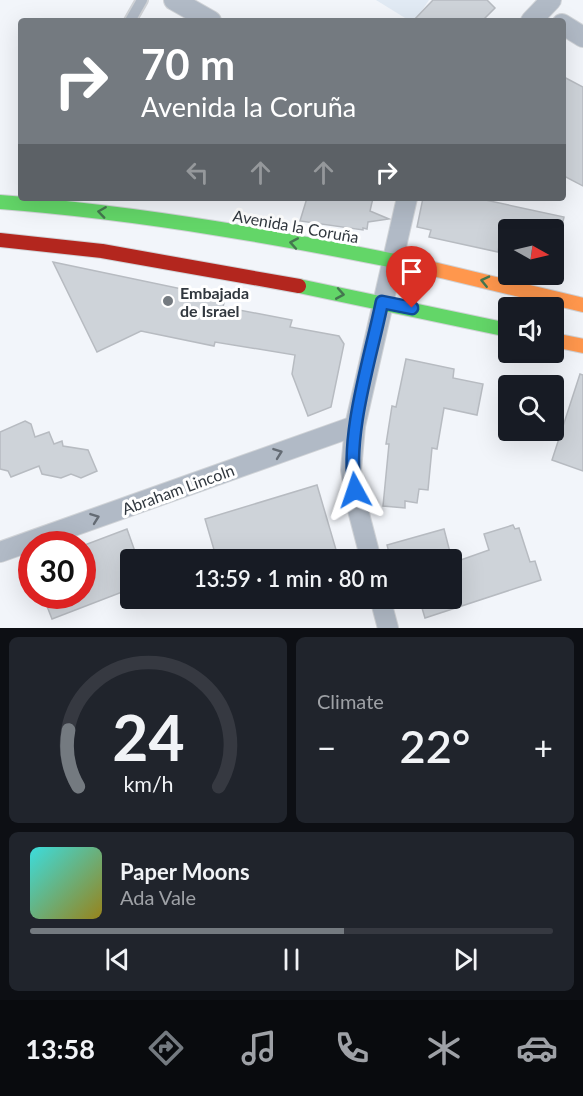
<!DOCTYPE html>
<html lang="en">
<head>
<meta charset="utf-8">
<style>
	:root { --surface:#171b24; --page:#20242c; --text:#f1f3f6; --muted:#9ea1a6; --line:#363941; --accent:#747a80 }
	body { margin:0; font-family:Lato,sans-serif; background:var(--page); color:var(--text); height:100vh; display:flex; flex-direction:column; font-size:22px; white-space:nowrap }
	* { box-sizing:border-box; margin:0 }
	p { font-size:20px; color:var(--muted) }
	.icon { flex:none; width:33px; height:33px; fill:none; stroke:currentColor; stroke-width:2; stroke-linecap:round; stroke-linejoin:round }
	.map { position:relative; height:628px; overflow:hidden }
	.side { display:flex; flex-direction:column; gap:9px; padding:9px; background:#0d0f14; flex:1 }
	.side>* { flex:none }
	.guide { position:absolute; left:18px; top:18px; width:548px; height:183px; border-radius:6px; box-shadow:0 6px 24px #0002; background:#747a80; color:#fff; overflow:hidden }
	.needle { width:39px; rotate:98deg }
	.controls { position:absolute; left:498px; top:219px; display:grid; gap:12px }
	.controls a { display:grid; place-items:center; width:66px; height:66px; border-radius:6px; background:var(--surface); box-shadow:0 6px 24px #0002; font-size:30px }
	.speed { position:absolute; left:18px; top:531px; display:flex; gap:12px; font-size:30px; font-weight:700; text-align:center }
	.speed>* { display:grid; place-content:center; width:78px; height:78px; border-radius:50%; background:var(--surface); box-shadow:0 6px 24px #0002; line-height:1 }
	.speed .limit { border:9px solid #d22; background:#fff; color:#111 }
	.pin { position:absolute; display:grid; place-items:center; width:51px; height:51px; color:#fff; margin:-62px -26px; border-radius:50% 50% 50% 0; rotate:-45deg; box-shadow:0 0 6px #0007 }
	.pin .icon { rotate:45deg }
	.me { position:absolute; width:66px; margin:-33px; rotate:355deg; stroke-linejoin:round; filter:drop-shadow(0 0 4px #0008) }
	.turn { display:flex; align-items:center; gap:21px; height:126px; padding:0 24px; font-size:27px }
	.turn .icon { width:78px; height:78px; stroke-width:2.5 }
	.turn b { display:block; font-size:42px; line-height:51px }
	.lanes { display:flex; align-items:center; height:57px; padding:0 24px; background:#0003; justify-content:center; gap:30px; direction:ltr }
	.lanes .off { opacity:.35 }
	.big { font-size:45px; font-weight:600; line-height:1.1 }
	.side .tile { flex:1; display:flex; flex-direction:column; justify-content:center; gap:9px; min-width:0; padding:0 21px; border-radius:9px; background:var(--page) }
	.side .dial { align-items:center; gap:0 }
	.dial svg { height:156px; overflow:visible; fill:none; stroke:var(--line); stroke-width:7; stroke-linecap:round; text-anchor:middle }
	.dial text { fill:var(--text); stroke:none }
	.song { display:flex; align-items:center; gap:18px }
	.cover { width:72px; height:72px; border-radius:9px; background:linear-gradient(135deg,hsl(180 70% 55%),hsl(50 70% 35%)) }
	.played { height:6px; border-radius:3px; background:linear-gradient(90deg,var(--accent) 60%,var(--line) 60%) }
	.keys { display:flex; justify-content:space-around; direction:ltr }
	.heat { display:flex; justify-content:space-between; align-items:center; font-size:33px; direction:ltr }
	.side .tiles { flex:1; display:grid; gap:9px; grid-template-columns:1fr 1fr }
	.tile:last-child { grid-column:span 2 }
	.trip { position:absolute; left:120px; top:549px; width:342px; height:60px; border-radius:6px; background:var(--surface); box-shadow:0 6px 24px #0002; font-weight:600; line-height:60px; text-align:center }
	.tabs { display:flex; height:96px; justify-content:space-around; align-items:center; background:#090b0e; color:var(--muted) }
	.tabs .icon { width:42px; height:42px }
	.tabs .current { color:var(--accent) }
	.tabs b { font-size:27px; color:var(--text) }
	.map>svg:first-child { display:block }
	.built { fill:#e1eaf4 }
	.building { fill:#ced3d9; stroke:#b7bbc1; stroke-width:1.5 }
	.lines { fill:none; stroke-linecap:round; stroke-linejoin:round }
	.lane-casing { stroke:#d0d3d7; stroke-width:14 }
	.street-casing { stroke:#d0d3d7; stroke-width:22 }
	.fast-casing { stroke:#d0d3d7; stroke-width:16 }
	.slow-casing { stroke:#d0d3d7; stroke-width:16 }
	.jam-casing { stroke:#d0d3d7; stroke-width:16 }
	.lane { stroke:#b1bac6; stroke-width:10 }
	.street { stroke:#b1bac6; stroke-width:20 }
	.fast { stroke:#63d668; stroke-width:14 }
	.slow { stroke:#ff974d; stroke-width:14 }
	.jam { stroke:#b3261e; stroke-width:14 }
	.oneway { stroke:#44774f }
	.oneway2 { stroke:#646b74 }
	.route-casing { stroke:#114b97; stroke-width:15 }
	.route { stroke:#1a73e8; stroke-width:10 }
	.poi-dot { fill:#747a80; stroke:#fff; stroke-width:2 }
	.labels { text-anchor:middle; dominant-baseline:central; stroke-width:6; stroke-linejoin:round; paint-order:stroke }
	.street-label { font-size:16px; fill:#30373e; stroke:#fff }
	.poi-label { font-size:16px; font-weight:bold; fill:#30373e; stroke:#fff; text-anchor:start }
</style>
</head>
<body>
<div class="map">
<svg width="583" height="628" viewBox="0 0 583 628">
	<rect width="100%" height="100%" fill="#f2f5fa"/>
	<!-- built -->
	<polygon class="built" points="376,0 429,0 415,21 410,21"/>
	<!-- building -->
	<g class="building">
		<polygon points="433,0 487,0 495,8 482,21 413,21"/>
		<polygon points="562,76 583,87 583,186 562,175"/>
		<polygon points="307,198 373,198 370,211 389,219 368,222 367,229 363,228 363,230 300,221"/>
		<polygon points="423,198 476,198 564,217 561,230 502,230 498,252 429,237 431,230 417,227"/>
		<polygon points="53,262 225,298 223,307 292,320 290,327 339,336 344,344 331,407 308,416 292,374 295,355 215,342 214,346 141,331 97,352"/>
		<polygon points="406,359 454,369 453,378 483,384 477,415 444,408 437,449 432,448 428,490 419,489 417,503 405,501 405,508 383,506 389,444 386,444 392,406 396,407"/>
		<polygon points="580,374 583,375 583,471 552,460"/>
		<polygon points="25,421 31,424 35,437 49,432 54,444 62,441 63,446 88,450 97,471 81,478 71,474 61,478 42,474 39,466 11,477 8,471 0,469 0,432"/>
		<polygon points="317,485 339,560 217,560 205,519"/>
		<polygon points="513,525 515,529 519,528 530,562 535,561 541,580 425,618 419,598 452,598 452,563 489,550 484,534"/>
		<polygon points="127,529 138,560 130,560 130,589 52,619 43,596 82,596 82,546"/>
		<polygon points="444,529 452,560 391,560 387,545"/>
	</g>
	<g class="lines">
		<defs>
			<polyline id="lane" points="130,21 142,0"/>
			<g id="street">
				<polyline points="174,0 211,21"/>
				<polyline points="531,21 551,0"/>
				<polyline points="562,24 583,37"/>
				<polyline points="0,552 355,426"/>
				<polyline points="371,560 358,510 351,470 355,426 407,198"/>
				<polyline points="380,598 388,628"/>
			</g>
			<g id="fast">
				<path d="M0,202C144,213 288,239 429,268"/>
				<polyline points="299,286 508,330"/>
			</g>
			<g id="slow">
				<polyline points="429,268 583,305"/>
				<polyline points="554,340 583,346"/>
			</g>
			<polyline id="jam" points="0,240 102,251 299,286"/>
		</defs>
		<!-- lane casing -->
		<use href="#lane" class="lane-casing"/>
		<!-- street casing -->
		<use href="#street" class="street-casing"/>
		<!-- fast casing -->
		<use href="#fast" class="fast-casing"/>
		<!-- slow casing -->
		<use href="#slow" class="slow-casing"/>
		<!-- jam casing -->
		<use href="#jam" class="jam-casing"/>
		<!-- lane -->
		<use href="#lane" class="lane"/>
		<!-- street -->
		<use href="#street" class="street"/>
		<!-- fast -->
		<use href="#fast" class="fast"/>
		<!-- slow -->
		<use href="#slow" class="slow"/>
		<!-- jam -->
		<use href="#jam" class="jam"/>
	</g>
	<!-- one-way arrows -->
	<defs><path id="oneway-chevron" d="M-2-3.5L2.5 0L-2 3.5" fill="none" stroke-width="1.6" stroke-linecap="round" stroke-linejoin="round" transform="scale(1.5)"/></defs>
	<g class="oneway">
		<use href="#oneway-chevron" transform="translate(102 212) rotate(-172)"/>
		<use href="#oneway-chevron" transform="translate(294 243) rotate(-170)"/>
		<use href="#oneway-chevron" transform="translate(485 281) rotate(-167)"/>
		<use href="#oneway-chevron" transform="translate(340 294) rotate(10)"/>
	</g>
	<g class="oneway2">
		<use href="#oneway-chevron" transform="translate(278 453) rotate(-20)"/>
		<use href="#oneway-chevron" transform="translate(95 518) rotate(-20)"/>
	</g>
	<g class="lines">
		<defs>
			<path id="route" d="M355,490C345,435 371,357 382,302L412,308"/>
		</defs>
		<!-- route casing -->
		<use href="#route" class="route-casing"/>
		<!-- route -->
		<use href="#route" class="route"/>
	</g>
	<!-- markers -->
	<circle class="poi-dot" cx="168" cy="301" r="6"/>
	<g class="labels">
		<!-- street labels -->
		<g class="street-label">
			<text transform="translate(296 226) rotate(10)">Avenida la Coruña</text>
			<text transform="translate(178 489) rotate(-20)">Abraham Lincoln</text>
		</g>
		<!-- poi labels -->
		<g class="poi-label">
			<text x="180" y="292">Embajada<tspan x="180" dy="18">de Israel</tspan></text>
		</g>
	</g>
</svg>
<div class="controls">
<a><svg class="needle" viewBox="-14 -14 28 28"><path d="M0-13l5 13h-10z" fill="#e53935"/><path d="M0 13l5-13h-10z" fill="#9ea1a6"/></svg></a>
<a><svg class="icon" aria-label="sound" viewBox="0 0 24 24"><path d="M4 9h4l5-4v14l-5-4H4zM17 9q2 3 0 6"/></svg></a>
<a><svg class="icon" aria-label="search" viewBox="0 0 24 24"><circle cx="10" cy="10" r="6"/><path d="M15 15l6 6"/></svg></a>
</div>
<div class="speed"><div class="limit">30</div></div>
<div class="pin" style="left:412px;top:308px;background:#d93025"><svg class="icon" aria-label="arrive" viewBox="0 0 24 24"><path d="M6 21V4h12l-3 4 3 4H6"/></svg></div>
<svg class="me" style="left:355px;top:490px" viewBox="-20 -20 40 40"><path d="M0-17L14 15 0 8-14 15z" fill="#1a73e8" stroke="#fff" stroke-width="4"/></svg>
<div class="trip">13:59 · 1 min · 80 m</div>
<div class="guide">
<div class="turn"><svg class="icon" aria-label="right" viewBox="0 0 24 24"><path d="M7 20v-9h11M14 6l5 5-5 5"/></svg><div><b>70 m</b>Avenida la Coruña</div></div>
<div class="lanes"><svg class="icon off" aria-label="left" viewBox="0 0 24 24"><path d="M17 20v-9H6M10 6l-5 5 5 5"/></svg><svg class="icon off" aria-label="ahead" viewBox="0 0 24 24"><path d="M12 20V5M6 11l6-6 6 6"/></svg><svg class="icon off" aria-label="ahead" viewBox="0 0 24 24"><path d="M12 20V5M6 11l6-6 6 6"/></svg><svg class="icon" aria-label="right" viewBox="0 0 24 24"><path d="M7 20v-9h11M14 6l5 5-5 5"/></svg></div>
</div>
</div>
<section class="side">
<div class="tiles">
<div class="tile dial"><svg viewBox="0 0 100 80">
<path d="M14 69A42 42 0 1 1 86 69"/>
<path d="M14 69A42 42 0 0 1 9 40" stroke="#747a80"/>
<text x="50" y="56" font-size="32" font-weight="700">24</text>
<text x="50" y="72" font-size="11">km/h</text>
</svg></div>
<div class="tile"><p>Climate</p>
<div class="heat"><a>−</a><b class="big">22°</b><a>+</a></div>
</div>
<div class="tile">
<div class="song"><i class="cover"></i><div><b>Paper Moons</b><p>Ada Vale</p></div></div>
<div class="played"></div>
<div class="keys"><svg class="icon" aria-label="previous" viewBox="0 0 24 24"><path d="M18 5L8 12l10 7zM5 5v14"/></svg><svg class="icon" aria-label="pause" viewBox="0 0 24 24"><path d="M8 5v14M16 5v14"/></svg><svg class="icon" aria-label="next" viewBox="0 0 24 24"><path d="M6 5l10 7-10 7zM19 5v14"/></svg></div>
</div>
</div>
</section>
<nav class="tabs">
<b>13:58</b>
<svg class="icon current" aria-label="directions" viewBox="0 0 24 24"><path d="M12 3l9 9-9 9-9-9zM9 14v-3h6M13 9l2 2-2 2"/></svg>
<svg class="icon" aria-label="music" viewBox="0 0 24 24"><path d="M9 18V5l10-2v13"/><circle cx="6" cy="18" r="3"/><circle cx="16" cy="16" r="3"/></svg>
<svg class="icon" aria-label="phone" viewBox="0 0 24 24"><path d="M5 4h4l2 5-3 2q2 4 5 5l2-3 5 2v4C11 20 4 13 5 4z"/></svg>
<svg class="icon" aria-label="climate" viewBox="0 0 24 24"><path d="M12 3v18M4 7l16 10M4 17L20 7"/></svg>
<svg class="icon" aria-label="car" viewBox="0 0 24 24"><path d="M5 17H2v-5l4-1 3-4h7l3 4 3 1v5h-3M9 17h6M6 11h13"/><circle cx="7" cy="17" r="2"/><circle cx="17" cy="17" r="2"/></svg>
</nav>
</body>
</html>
